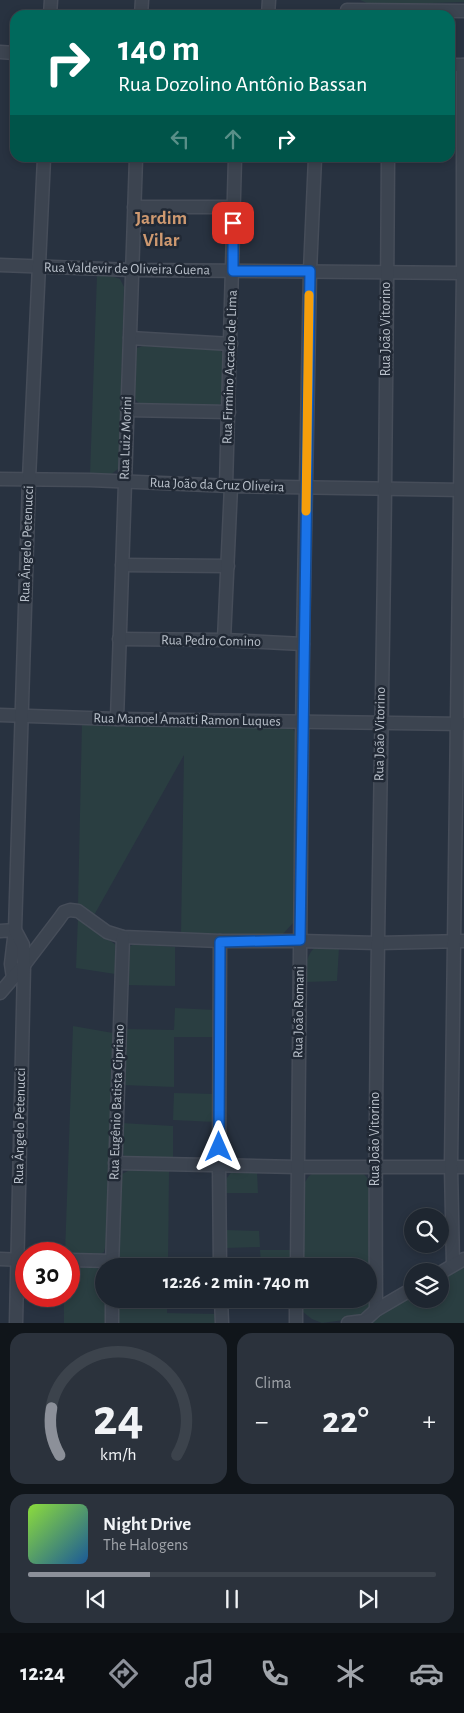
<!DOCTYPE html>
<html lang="pt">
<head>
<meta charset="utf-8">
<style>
	:root { --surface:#1e2630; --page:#2b323c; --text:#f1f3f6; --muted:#a1a5ab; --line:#3c434c; --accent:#8c9099 }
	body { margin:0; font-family:"Alegreya Sans",sans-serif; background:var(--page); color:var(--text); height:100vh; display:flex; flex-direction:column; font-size:19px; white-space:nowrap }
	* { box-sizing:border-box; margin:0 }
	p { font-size:16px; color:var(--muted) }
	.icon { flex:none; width:28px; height:28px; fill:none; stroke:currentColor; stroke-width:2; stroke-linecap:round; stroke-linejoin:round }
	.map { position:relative; height:1323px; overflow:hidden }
	.drawer { display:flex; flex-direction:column; gap:10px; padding:10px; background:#10151a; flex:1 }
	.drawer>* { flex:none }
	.banner { position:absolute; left:10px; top:10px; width:445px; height:152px; border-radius:15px; box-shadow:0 2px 8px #0003,0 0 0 1px var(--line); background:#00695c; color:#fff; overflow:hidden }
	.fabs { position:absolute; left:404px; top:1208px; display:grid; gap:10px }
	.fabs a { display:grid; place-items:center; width:45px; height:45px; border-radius:50%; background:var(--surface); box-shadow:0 2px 8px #0003,0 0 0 1px var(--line); font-size:25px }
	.speed { position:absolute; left:15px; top:1242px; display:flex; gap:10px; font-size:25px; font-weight:700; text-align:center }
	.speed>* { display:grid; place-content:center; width:65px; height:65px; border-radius:50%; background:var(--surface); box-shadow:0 2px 8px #0003,0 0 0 1px var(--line); line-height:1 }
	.speed .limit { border:8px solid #d22; background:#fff; color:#111 }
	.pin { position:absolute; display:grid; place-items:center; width:42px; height:42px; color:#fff; margin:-21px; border-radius:10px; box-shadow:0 2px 8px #0006 }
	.me { position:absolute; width:55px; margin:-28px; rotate:0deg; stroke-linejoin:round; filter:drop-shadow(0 0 4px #0008) }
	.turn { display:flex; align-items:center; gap:18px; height:105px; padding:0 25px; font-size:22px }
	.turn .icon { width:65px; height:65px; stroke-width:2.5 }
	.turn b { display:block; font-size:35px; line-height:42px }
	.lanes { display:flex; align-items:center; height:48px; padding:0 25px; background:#0003; justify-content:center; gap:25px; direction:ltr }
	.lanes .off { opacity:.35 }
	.big { font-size:38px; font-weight:600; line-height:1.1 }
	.drawer .card { flex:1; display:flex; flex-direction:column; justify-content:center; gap:8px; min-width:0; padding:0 18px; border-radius:15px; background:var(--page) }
	.drawer .dial { align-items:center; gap:0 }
	.dial svg { height:130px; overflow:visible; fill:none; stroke:var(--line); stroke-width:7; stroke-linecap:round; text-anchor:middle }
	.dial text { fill:var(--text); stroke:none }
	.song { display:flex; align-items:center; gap:15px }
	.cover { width:60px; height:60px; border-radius:8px; background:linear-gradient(135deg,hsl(90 70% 55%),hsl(210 70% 35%)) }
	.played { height:5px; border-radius:2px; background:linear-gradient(90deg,var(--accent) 30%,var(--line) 30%) }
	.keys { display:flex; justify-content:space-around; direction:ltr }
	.heat { display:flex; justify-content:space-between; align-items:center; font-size:28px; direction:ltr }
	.drawer .tiles { flex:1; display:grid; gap:10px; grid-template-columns:1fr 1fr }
	.card:last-child { grid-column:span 2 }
	.trip { position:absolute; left:95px; top:1258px; width:282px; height:50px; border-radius:25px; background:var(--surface); box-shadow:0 2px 8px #0003,0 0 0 1px var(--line); font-weight:600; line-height:50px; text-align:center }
	.tabs { display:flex; height:80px; justify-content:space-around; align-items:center; background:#0c0f13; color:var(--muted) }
	.tabs .icon { width:35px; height:35px }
	.tabs .active { color:var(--accent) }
	.tabs b { font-size:22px; color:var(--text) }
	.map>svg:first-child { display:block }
	.green { fill:#2a3e41 }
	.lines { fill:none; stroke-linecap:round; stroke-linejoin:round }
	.minor-casing { stroke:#464d59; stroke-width:15 }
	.minor { stroke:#3c4450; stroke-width:12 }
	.route-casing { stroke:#114b97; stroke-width:12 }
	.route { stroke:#1a73e8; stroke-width:9 }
	.slow { stroke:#f59e0b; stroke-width:9 }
	.labels { text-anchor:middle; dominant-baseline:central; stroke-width:5; stroke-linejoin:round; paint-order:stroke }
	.street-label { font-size:14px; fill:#b9c0ca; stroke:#212935 }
	.district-label { font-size:19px; font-weight:bold; fill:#ce9970; stroke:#212935 }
</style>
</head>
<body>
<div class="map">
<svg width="464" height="1323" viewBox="0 0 464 1323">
	<rect width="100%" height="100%" fill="#283240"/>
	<!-- green -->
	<g class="green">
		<polygon points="360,0 464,0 464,2 372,5"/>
		<polygon points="97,275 111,276 120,279 124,287 119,458 118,469 110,475 90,475"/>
		<path d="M143,346L214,348L221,351L225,358L223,398L220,404L210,408L143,405C141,404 137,402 136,400C130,392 133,357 137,348Z"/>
		<polygon points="82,722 288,727 293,729 296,734 293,923 282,935 181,933 184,755 93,917 78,905"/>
		<polygon points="78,917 116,945 115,974 76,968"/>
		<polygon points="134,944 175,947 175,986 125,985 129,947"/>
		<path d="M314,948H339L337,981L305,982C305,969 305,958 314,948Z"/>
		<polygon points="175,1008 215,1010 215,1037 174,1037 174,1087 122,1085 124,1029 174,1030"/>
		<polygon points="73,1026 113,1033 106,1244 104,1252 100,1254 65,1254"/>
		<polygon points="174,1093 215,1094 215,1122 173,1120"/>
		<polygon points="121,1123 173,1126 173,1158 125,1157 120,1149"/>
		<polygon points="130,1170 169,1171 168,1266 117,1266 120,1175"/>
		<path d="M233,1171L257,1172L258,1193H223C223,1184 226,1177 233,1171Z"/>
		<polygon points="316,1171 361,1171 370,1181 372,1301 368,1310 359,1318 322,1323 312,1319 303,1312 303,1299 369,1299 369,1266 303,1266 303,1185 309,1176"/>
		<polygon points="225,1230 259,1231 260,1247 225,1248"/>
		<polygon points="260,1250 291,1250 291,1264 261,1265"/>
		<polygon points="464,1265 464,1323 367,1323 378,1314 412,1295 412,1299 440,1299 440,1279"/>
		<polygon points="69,1267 96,1268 104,1271 104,1299 107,1299 107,1323 64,1323 64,1296 69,1296"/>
		<polygon points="117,1299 167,1299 167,1313 216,1314 215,1323 117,1323"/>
	</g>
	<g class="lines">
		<defs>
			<g id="minor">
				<polyline points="347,10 464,11"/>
				<polyline points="50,15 51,0"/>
				<polyline points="141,15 142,0"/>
				<polyline points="268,15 269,0"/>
				<polyline points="0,52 15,53"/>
				<polyline points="450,65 464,65"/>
				<polyline points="134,207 234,207"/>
				<polyline points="0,265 132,270 464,273"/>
				<polyline points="130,338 231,344"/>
				<polyline points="127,410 229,412"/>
				<polyline points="0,479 90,480 231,486 464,490"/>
				<polyline points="226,486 235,158"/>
				<polyline points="122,565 228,566"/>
				<polyline points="119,639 224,640 303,644"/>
				<polyline points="224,640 231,486"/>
				<polyline points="0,715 117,719 464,724"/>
				<polyline points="117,719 136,158"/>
				<polyline points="0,931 15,930 11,964 13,978"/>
				<polyline points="220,941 219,1165 220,1266"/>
				<polyline points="0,993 24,965 59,919 64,912 70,910 78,911 107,932 123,937 220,941 300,941 378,943 464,941"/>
				<polyline points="115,1163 297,1167 464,1167"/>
				<polyline points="0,1259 26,1260"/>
				<polyline points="69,1260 112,1261"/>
				<polyline points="453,1265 451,1166 463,273 463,65"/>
				<polyline points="112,1266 123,937"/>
				<polyline points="297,1266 303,644 310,271 315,158"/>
				<polyline points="440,1273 464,1259"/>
				<polyline points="221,1299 222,1323"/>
				<path d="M376,1310C374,1036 382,762 385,488C387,378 387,268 388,158"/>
				<polyline points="16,1323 24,965 23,945 15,930 29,479 44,158"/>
				<polyline points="112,1323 112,1299"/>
				<polyline points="296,1323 296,1299"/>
				<polyline points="348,1323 364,1321 376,1310 412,1289"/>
			</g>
		</defs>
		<!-- minor casing -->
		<use href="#minor" class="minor-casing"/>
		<!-- minor -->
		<use href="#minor" class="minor"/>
	</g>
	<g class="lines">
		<defs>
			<polyline id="route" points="219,1147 220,942 300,940 310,271 233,271 233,223"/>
		</defs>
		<!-- route casing -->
		<use href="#route" class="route-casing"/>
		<!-- route -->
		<use href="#route" class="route"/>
		<!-- slow -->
		<polyline class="slow" points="306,511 309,295"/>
	</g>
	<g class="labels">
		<!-- street labels -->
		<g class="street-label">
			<text transform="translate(127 269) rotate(1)">Rua Valdevir de Oliveira Guena</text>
			<text transform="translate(386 329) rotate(-90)">Rua João Vitorino</text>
			<text transform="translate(230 367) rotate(-88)">Rua Firmino Accacio de Lima</text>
			<text transform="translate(126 438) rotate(-88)">Rua Luiz Morini</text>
			<text transform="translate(217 485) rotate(2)">Rua João da Cruz Oliveira</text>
			<text transform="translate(27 544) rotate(-88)">Rua Ângelo Petenucci</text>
			<text transform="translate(211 641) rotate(1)">Rua Pedro Comino</text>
			<text transform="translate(187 720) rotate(1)">Rua Manoel Amatti Ramon Luques</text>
			<text transform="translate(380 734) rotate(-89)">Rua João Vitorino</text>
			<text transform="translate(299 1012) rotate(-89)">Rua João Romani</text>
			<text transform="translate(117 1102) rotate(-88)">Rua Eugênio Batista Cipriano</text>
			<text transform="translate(20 1126) rotate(-89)">Rua Ângelo Petenucci</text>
			<text transform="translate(375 1139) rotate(-90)">Rua João Vitorino</text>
		</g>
		<!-- district labels -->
		<g class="district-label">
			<text x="161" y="218">Jardim<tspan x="161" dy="22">Vilar</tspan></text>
		</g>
	</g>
</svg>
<div class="fabs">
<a><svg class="icon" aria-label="search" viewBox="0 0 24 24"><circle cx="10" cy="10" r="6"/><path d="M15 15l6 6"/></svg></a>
<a><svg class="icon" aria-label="layers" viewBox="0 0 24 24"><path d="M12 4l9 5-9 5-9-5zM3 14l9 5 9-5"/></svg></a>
</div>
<div class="speed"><div class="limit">30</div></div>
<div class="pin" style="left:233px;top:223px;background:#d93025"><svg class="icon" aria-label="arrive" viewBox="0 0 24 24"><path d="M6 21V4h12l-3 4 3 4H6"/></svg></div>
<svg class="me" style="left:219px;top:1147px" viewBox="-20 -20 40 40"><path d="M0-17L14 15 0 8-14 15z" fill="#1a73e8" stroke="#fff" stroke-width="4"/></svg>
<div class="trip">12:26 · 2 min · 740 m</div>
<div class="banner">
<div class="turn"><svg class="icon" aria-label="right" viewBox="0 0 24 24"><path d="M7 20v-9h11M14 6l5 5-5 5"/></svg><div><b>140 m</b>Rua Dozolino Antônio Bassan</div></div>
<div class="lanes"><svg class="icon off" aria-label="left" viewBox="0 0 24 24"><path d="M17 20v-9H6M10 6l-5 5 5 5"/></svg><svg class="icon off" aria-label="ahead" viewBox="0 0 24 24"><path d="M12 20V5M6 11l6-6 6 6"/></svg><svg class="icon" aria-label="right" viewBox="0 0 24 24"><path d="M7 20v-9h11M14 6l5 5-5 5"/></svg></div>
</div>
</div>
<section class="drawer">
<div class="tiles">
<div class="card dial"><svg viewBox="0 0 100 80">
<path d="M14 69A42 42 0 1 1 86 69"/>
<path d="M14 69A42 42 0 0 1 9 40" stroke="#8c9099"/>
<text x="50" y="56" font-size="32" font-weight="700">24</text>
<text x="50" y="72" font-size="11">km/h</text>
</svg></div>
<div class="card"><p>Clima</p>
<div class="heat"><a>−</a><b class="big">22°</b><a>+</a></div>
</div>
<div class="card">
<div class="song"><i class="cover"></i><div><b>Night Drive</b><p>The Halogens</p></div></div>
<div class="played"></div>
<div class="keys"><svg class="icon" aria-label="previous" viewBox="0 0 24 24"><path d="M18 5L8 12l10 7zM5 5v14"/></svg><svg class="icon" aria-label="pause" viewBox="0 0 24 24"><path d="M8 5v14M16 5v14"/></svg><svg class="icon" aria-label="next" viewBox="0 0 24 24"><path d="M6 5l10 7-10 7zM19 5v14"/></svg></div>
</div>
</div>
</section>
<nav class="tabs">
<b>12:24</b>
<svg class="icon active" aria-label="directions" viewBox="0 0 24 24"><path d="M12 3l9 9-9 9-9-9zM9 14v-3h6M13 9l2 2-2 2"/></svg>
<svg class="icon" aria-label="music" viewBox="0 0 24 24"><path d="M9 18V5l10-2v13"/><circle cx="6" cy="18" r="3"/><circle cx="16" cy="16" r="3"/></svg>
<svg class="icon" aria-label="phone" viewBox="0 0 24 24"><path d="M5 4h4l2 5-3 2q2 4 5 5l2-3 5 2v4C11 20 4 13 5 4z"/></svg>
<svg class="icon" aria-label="climate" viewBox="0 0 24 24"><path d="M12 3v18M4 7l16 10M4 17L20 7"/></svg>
<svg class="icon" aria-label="car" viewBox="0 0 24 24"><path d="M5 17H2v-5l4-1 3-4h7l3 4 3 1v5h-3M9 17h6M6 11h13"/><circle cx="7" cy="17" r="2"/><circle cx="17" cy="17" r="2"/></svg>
</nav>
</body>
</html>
